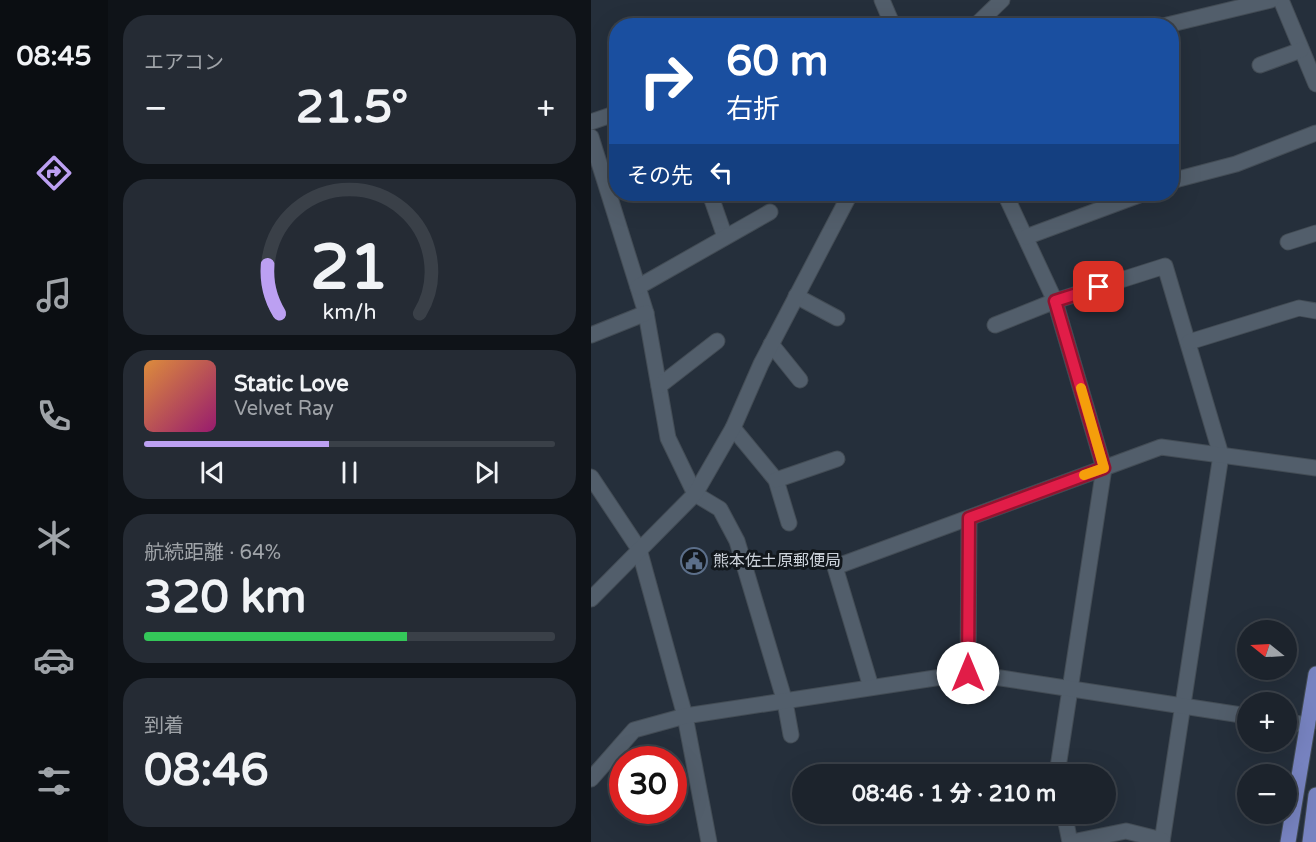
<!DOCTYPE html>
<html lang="ja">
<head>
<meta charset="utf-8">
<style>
	:root { --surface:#1c232c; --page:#252b34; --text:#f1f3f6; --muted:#a0a4a9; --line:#3a4048; --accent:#bca0f2 }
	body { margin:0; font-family:"Varela Round","Noto Sans JP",sans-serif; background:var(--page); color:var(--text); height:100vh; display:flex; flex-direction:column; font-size:22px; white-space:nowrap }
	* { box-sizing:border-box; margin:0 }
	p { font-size:20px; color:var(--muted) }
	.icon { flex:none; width:33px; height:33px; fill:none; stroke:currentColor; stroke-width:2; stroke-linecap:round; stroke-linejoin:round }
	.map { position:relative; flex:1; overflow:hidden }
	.panel { display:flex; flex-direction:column; gap:15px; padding:15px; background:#0f1318; width:483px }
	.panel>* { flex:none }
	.banner { position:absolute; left:18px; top:18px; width:570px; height:183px; border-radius:24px; box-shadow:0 6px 24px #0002,0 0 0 2px var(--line); background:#1a4fa0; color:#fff; overflow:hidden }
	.needle { width:39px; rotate:288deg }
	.buttons { position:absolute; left:646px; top:620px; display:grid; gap:12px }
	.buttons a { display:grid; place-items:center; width:60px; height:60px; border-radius:50%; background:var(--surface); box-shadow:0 6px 24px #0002,0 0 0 2px var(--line); font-size:30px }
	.speed { position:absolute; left:18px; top:746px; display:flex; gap:12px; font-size:30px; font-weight:700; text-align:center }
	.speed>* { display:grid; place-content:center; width:78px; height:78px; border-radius:50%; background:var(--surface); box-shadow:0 6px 24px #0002,0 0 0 2px var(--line); line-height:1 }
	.speed .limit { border:9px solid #d22; background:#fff; color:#111 }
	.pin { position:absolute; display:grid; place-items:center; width:51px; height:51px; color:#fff; margin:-26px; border-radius:12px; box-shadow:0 3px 9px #0006 }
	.me { position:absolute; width:66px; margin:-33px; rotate:0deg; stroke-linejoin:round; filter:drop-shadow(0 0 4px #0008) }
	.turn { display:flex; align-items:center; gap:21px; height:126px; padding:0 18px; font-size:27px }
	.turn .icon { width:78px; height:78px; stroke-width:2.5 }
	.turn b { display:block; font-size:42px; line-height:51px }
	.then { display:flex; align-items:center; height:57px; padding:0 18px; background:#0003; gap:12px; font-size:22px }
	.big { font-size:45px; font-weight:800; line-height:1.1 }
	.panel .card { flex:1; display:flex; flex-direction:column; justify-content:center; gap:9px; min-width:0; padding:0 21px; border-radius:24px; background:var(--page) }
	.panel .dial { align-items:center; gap:0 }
	.dial svg { height:156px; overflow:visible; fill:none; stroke:var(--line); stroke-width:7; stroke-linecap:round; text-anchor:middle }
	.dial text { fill:var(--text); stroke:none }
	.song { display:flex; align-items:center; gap:18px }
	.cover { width:72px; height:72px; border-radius:9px; background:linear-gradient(135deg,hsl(30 70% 55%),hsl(320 70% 35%)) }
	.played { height:6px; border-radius:3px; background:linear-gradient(90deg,var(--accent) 45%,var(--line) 45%) }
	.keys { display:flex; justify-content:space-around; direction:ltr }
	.heat { display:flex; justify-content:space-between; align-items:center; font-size:33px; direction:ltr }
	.charge { height:9px; border-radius:4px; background:linear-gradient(90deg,#34c759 64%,var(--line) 0) }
	.trip { position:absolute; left:201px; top:764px; width:324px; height:60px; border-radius:30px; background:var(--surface); box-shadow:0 6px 24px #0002,0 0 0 2px var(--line); font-weight:800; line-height:60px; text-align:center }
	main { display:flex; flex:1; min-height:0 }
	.tab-bar { display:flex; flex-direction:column; width:108px; justify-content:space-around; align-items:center; background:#0b0e12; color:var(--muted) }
	.tab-bar .icon { width:42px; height:42px }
	.tab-bar .on { color:var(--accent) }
	.tab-bar b { font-size:27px; color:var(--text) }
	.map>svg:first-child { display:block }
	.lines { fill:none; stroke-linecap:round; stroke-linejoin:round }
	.street-casing { stroke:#434c55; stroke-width:17 }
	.primary-casing { stroke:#434c55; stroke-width:17 }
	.street { stroke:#525e6b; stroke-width:15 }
	.primary { stroke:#7783c0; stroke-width:15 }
	.route-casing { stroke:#92132f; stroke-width:15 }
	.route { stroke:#e11d48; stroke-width:10 }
	.slow { stroke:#f59e0b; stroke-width:10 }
	.labels { text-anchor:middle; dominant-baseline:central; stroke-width:6; stroke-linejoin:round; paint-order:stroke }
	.poi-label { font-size:16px; fill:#cdd3db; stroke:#12171c; text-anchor:start }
</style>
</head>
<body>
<main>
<nav class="tab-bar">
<b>08:45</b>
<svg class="icon on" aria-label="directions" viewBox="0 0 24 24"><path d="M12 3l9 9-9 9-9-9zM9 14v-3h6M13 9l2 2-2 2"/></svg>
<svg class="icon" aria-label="music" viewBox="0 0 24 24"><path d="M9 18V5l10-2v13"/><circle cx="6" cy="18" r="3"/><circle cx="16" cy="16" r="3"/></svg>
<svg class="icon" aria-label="phone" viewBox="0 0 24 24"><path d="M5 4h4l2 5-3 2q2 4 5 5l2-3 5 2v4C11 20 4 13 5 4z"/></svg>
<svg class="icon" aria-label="climate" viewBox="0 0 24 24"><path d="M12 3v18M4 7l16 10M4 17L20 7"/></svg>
<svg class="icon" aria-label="car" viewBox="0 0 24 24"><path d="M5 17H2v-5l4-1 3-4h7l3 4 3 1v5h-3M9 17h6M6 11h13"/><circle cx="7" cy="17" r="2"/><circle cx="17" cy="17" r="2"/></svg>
<svg class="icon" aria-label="filters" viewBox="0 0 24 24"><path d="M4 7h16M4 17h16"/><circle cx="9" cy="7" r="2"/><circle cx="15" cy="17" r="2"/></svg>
</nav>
<section class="panel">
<div class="card"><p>エアコン</p>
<div class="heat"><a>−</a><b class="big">21.5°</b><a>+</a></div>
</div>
<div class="card dial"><svg viewBox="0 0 100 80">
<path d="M14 69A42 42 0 1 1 86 69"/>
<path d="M14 69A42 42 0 0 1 8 44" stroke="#bca0f2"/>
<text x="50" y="56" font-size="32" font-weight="700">21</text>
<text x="50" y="72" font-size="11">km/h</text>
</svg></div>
<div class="card">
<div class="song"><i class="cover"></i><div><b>Static Love</b><p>Velvet Ray</p></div></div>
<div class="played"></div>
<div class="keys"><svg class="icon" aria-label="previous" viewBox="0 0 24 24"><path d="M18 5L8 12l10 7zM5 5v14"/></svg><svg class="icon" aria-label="pause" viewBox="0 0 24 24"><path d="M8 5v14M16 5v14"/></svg><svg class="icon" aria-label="next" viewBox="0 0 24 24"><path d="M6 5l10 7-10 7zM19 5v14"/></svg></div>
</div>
<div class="card"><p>航続距離 · 64%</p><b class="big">320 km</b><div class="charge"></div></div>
<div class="card"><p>到着</p><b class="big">08:46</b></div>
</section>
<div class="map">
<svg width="725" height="842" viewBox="0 0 725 842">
	<rect width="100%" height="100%" fill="#252f3b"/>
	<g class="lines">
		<defs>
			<g id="street">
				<polyline points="291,0 302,26"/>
				<polyline points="690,0 725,84"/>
				<polyline points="384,26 411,0"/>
				<polyline points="572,26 680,0"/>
				<polyline points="669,65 710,50"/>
				<polyline points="0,122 26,113"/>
				<polyline points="0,137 55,313 77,438 104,494 129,509 146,541 194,702 200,735"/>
				<polyline points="580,181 645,164 725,133"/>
				<polyline points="119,194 134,237"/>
				<polyline points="414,194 464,301 513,468 466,774"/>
				<polyline points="435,237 551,194"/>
				<polyline points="697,242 725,233"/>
				<polyline points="47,287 179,212"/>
				<polyline points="205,296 246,318"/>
				<polyline points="404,325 464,301 574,266 630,455 571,842"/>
				<polyline points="0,335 55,313"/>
				<polyline points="598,342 708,308 725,311"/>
				<polyline points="180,344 209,380"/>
				<polyline points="68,386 126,341"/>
				<polyline points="142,428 185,480 198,523"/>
				<polyline points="0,477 48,549 94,716 118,842"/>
				<polyline points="185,480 246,459"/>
				<polyline points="0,599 104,494 142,428 170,364 259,194"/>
				<polyline points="377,673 378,518"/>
				<polyline points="280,687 244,567 570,447 725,468"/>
				<polyline points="696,722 717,725"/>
				<polyline points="0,779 43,730 94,716 377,673 657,716"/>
				<polyline points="473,813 479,842"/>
				<polyline points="481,842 535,831 571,840"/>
			</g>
			<g id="primary">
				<polyline points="697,842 725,674"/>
				<polyline points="719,842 725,795"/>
			</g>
		</defs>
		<!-- street casing -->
		<use href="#street" class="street-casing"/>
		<!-- primary casing -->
		<use href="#primary" class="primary-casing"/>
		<!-- street -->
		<use href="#street" class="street"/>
		<!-- primary -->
		<use href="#primary" class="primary"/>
	</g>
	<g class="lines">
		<defs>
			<polyline id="route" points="377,673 378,518 513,468 464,301 508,287"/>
		</defs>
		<!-- route casing -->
		<use href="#route" class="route-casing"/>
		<!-- route -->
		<use href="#route" class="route"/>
		<!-- slow -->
		<polyline class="slow" points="490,388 513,468 493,475"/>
	</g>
	<!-- icons -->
	<defs>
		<symbol id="civic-ring" viewBox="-11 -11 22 22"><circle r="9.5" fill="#12171c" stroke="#5c6f8a" stroke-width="1.5"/><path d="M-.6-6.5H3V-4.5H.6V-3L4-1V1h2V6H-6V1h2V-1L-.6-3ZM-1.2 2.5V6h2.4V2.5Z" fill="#5c6f8a"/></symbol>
	</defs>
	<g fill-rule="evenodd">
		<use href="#civic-ring" x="88" y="546" width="30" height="30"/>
	</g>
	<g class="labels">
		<!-- poi labels -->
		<g class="poi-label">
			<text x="122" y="561">熊本佐土原郵便局</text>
		</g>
	</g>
</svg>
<div class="buttons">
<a><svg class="needle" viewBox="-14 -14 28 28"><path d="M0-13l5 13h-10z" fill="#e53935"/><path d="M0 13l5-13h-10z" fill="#a0a4a9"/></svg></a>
<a>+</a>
<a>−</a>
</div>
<div class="speed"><div class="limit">30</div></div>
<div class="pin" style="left:508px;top:287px;background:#d93025"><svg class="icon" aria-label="arrive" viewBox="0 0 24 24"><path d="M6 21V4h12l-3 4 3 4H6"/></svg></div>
<svg class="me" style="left:377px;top:673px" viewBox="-20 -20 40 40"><circle r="19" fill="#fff"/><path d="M0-13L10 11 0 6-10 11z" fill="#e11d48"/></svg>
<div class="trip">08:46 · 1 分 · 210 m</div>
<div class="banner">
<div class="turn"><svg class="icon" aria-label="right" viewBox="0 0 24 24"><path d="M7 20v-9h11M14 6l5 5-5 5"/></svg><div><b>60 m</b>右折</div></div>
<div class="then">その先<svg class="icon" aria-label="left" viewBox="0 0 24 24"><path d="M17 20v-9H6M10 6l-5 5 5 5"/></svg></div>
</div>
</div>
</main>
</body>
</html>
